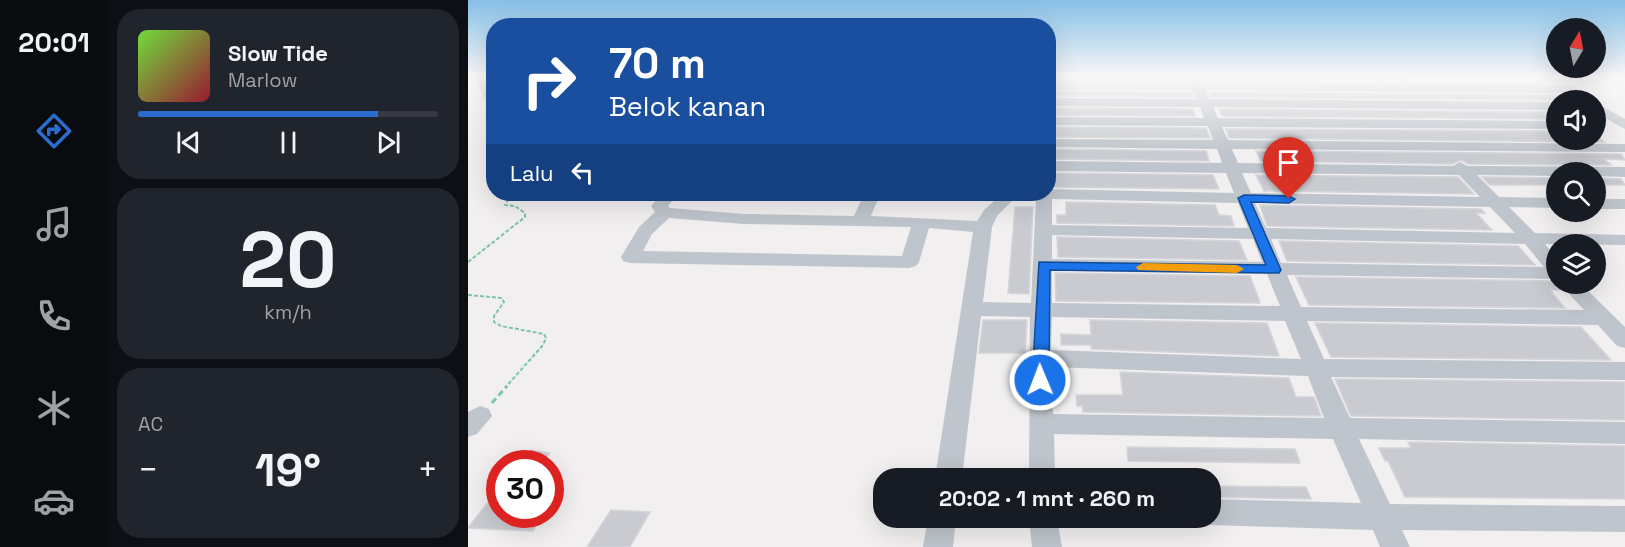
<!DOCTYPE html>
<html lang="id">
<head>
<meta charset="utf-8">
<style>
	:root { --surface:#171b24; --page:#20242c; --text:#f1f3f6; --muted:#9ea1a6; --line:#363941; --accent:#2b6ccf }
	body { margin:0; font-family:"Space Grotesk",sans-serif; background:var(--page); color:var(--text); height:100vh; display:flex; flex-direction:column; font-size:22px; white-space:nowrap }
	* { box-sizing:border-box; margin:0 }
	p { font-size:20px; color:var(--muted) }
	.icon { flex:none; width:33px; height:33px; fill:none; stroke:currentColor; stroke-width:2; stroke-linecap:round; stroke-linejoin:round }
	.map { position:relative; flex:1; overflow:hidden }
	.side { display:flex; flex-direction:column; gap:9px; padding:9px; background:#0d0f14; width:360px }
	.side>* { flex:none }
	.banner { position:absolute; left:18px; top:18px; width:570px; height:183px; border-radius:24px; box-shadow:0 6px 24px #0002; background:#1a4fa0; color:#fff; overflow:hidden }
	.needle { width:39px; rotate:10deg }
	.controls { position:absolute; left:1078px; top:18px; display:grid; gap:12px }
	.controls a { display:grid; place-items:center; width:60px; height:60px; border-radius:50%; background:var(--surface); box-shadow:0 6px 24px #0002; font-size:30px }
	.speed { position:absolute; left:18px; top:450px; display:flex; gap:12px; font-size:30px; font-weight:700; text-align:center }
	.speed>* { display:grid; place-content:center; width:78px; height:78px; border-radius:50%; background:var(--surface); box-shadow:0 6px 24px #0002; line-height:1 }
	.speed .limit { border:9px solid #d22; background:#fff; color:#111 }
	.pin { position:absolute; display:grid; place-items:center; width:51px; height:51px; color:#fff; margin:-62px -26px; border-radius:50% 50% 50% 0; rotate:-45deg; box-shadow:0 0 6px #0007 }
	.pin .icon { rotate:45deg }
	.me { position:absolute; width:66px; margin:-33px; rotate:359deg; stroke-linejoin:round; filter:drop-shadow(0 0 4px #0008) }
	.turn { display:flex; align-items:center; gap:21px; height:126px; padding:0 24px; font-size:27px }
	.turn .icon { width:78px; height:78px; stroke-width:2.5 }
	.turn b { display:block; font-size:42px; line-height:51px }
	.then { display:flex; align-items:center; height:57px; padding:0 24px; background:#0003; gap:12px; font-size:22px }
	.big { font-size:45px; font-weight:600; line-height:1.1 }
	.side .card { flex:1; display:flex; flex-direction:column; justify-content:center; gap:9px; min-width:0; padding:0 21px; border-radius:24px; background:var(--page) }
	.side .dial { align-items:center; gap:0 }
	.dial b { font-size:78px; line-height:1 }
	.song { display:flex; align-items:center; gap:18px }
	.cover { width:72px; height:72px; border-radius:9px; background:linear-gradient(135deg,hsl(100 70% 55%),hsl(350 70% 35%)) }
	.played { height:6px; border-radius:3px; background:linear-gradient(90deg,var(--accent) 80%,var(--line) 80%) }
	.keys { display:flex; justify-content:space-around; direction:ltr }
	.heat { display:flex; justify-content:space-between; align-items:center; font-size:33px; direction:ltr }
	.trip { position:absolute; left:405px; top:468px; width:348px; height:60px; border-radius:24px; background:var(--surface); box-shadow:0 6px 24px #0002; font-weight:600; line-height:60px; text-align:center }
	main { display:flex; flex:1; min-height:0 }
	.tabs { display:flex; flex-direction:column; width:108px; justify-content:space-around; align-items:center; background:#090b0e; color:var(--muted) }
	.tabs .icon { width:42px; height:42px }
	.tabs .selected { color:var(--accent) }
	.tabs b { font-size:27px; color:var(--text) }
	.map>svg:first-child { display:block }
	.building { fill:#c9cbd1; stroke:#d3d5da; stroke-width:1.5 }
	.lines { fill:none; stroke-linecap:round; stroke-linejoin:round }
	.path-far1 { stroke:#7dc5a5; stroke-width:2; stroke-dasharray:4 2; stroke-linecap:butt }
	.path { stroke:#7dc5a5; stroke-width:3; stroke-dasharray:6 4; stroke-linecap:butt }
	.minor { fill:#bfc5cc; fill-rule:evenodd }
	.route { fill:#1a73e8; stroke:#114b97; stroke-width:1.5 }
	.slow { fill:#f59e0b }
</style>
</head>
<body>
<main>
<nav class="tabs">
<b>20:01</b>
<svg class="icon selected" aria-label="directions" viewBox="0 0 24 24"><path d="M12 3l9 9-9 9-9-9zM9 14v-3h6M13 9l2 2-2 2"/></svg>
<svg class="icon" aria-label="music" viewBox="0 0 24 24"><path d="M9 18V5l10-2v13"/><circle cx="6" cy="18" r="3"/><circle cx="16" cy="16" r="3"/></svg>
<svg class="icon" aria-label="phone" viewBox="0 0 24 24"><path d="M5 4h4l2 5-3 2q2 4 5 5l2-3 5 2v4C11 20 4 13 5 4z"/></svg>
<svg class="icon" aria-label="climate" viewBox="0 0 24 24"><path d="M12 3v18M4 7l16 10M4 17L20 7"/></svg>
<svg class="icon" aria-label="car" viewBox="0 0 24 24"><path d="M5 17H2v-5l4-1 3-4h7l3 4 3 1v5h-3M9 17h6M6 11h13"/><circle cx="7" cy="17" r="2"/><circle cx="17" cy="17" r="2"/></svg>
</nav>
<section class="side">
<div class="card">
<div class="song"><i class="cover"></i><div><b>Slow Tide</b><p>Marlow</p></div></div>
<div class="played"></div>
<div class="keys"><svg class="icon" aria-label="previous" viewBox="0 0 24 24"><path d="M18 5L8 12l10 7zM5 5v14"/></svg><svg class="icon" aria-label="pause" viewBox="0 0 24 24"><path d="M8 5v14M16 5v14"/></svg><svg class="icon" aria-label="next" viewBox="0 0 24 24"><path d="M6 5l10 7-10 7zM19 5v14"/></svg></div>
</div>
<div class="card dial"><b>20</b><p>km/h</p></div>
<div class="card"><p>AC</p>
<div class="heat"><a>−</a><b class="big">19°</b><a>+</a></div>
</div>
</section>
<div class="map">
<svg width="1157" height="547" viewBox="0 0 1157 547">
	<rect width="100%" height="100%" fill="#f1efef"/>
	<!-- building -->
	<g class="building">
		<polygon points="585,77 718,78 719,80 585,79"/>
		<polygon points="734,77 940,77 945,81 736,80"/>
		<polygon points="585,91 724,92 726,97 585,96"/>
		<polygon points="741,92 1099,95 1108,100 1093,100 1089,98 1089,100 743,97"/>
		<polygon points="580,108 725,109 727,116 580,115"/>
		<polygon points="751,109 1079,112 1081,114 1075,114 1081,119 754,116"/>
		<polygon points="580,127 738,128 742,138 580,137"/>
		<polygon points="758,129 1089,131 1089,140 1130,138 1136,142 761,138"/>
		<polygon points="580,149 738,151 741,161 580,159"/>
		<polygon points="788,151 1153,154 1157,160 1136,159 1143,165 1000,164 993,160 984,164 793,161"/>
		<polygon points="580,173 745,175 751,189 580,187"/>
		<polygon points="788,175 990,177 1006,194 796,191"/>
		<polygon points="1014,177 1089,178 1089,185 1022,185"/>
		<polygon points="1128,178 1153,179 1157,185 1128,185"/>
		<polygon points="598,202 747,205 751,215 763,216 766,226 589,223 589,215 598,215"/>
		<polygon points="792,205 1013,209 1017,213 1008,213 1024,230 799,226"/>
		<polygon points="547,207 565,207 561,294 540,293"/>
		<polygon points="589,237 771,241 779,260 590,257"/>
		<polygon points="811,241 1050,246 1067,265 819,261"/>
		<polygon points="587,273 782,276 792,303 588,301"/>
		<polygon points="828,277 1083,281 1092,290 1082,290 1097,308 841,305"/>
		<polygon points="515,320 559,320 557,353 511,353"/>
		<polygon points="622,320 799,323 811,356 623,349 623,345 593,345 593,334 623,335"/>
		<polygon points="847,323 1113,327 1143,360 863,357"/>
		<polygon points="652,372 821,378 828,397 846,397 853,416 615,412 614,406 609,406 608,395 655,395"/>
		<polygon points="867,379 1157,382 1157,420 883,416"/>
		<polygon points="940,442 1157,446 1157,499 937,497 920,461 917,461 911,448 943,448"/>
		<polygon points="659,447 827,449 832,463 660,461"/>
		<polygon points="63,450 82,453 73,464 51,464"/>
		<polygon points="742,486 838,487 843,499 742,497"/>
		<polygon points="20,502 32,503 32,514 76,514 65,531 0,528"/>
		<polygon points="143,510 182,512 162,547 119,547"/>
	</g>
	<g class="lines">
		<!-- path-far1 -->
		<g class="path-far1">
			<polyline points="0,262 57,217 57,213 47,206 37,205 44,194"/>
			<polyline points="0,295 34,298 36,302 26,316 26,322 33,326 76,334 78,338 75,345 37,388"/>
		</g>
		<!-- path -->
		<polyline class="path" points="24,403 39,386"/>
		<!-- minor -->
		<g class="minor">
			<polygon points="7,77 19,77 26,91 26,105 17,100"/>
			<path d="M720,77H732L734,82L1103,85L1124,97L1125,100H1111L1100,93L738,90L742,99L1089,102V110L745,107L750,118L1089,121V129L754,127L760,140L1157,144V152L764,149L770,163L985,166L992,162L999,166L1157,167V177L1128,176V172H1089V176L1009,175L1031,197L1089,198V208L1041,207L1067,233L1157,235V245L1077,244L1089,258V279L819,275L833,307L1116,310L1092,284H1113L1157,327V348L1149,346L1130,325L839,321L856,359L1157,362V380L863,377L882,418L1157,422V444L891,439L922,504L1157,506V532L934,530L942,547H912L905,530L742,525L732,521L730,518H742V499L893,503L865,439L586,434L587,478H561L562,317L513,316L494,478H467L505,232L461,228L451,262L448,266L441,268L162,263L155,261L153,257L171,227L187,212L183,206L194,194H211L200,206L202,208L276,214L386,216L396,194H412L403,216L509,221L516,210L534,194H551L529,216L524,227L515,302L563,303L568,199L554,198L552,194H580V189L766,193L758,173L580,171V161L754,163L749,149L580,147V139L745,140L740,126L580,125V117L736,118L732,107L580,106V98L729,99L725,90L580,89V81L722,82ZM774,173L991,175L1012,197L783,193ZM584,199L770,203L780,228L584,225ZM787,203L1022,207L1047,233L798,228ZM201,218L276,224L443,227L434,256L175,251L184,234ZM584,235L785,239L794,262L584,259ZM803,239L1057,244L1076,267L813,263ZM584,271L799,274L812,306L584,303ZM584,317L817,321L833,359L583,350ZM584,367L840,376L856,418L585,414Z"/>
			<polygon points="1128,103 1157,119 1157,129 1128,113"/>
			<rect x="1128" y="199" width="29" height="10"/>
			<polygon points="12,406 21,409 24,416 9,434 0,437 0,412"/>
			<polygon points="460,518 488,518 485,547 455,547"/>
			<polygon points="561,518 589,518 594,547 564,547"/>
		</g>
	</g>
	<!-- sky -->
	<linearGradient id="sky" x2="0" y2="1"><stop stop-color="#86bfe6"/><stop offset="0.5" stop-color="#f9f8f8"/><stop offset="1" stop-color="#f9f8f8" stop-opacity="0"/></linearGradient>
	<rect width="1157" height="153" fill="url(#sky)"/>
	<!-- route -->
	<polygon class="route" points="776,195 821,196 827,199 821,203 783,202 813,270 811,273 582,270 581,380 578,384 572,386 567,384 564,380 571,262 798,265 770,198"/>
	<!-- slow -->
	<polygon class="slow" points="675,263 769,265 776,269 769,273 670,270 668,267"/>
</svg>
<div class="controls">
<a><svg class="needle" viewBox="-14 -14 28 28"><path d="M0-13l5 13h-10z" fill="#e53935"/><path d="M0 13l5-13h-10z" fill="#9ea1a6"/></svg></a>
<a><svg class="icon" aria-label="sound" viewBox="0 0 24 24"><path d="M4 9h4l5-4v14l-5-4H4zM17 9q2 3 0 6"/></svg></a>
<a><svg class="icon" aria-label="search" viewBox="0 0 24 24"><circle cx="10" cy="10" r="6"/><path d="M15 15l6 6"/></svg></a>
<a><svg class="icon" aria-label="layers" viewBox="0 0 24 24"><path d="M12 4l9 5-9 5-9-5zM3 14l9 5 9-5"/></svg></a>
</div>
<div class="speed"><div class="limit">30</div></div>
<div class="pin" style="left:821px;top:199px;background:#d93025"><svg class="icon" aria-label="arrive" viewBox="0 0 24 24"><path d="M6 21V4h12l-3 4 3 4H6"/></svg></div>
<svg class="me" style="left:572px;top:380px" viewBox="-20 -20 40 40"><circle r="17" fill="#1a73e8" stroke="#fff" stroke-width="3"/><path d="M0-11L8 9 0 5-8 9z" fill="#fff"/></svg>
<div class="trip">20:02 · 1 mnt · 260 m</div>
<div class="banner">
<div class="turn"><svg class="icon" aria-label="right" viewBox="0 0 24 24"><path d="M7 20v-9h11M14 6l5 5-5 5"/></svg><div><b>70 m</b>Belok kanan</div></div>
<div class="then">Lalu<svg class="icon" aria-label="left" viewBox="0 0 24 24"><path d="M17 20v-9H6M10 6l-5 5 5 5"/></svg></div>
</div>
</div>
</main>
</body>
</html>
